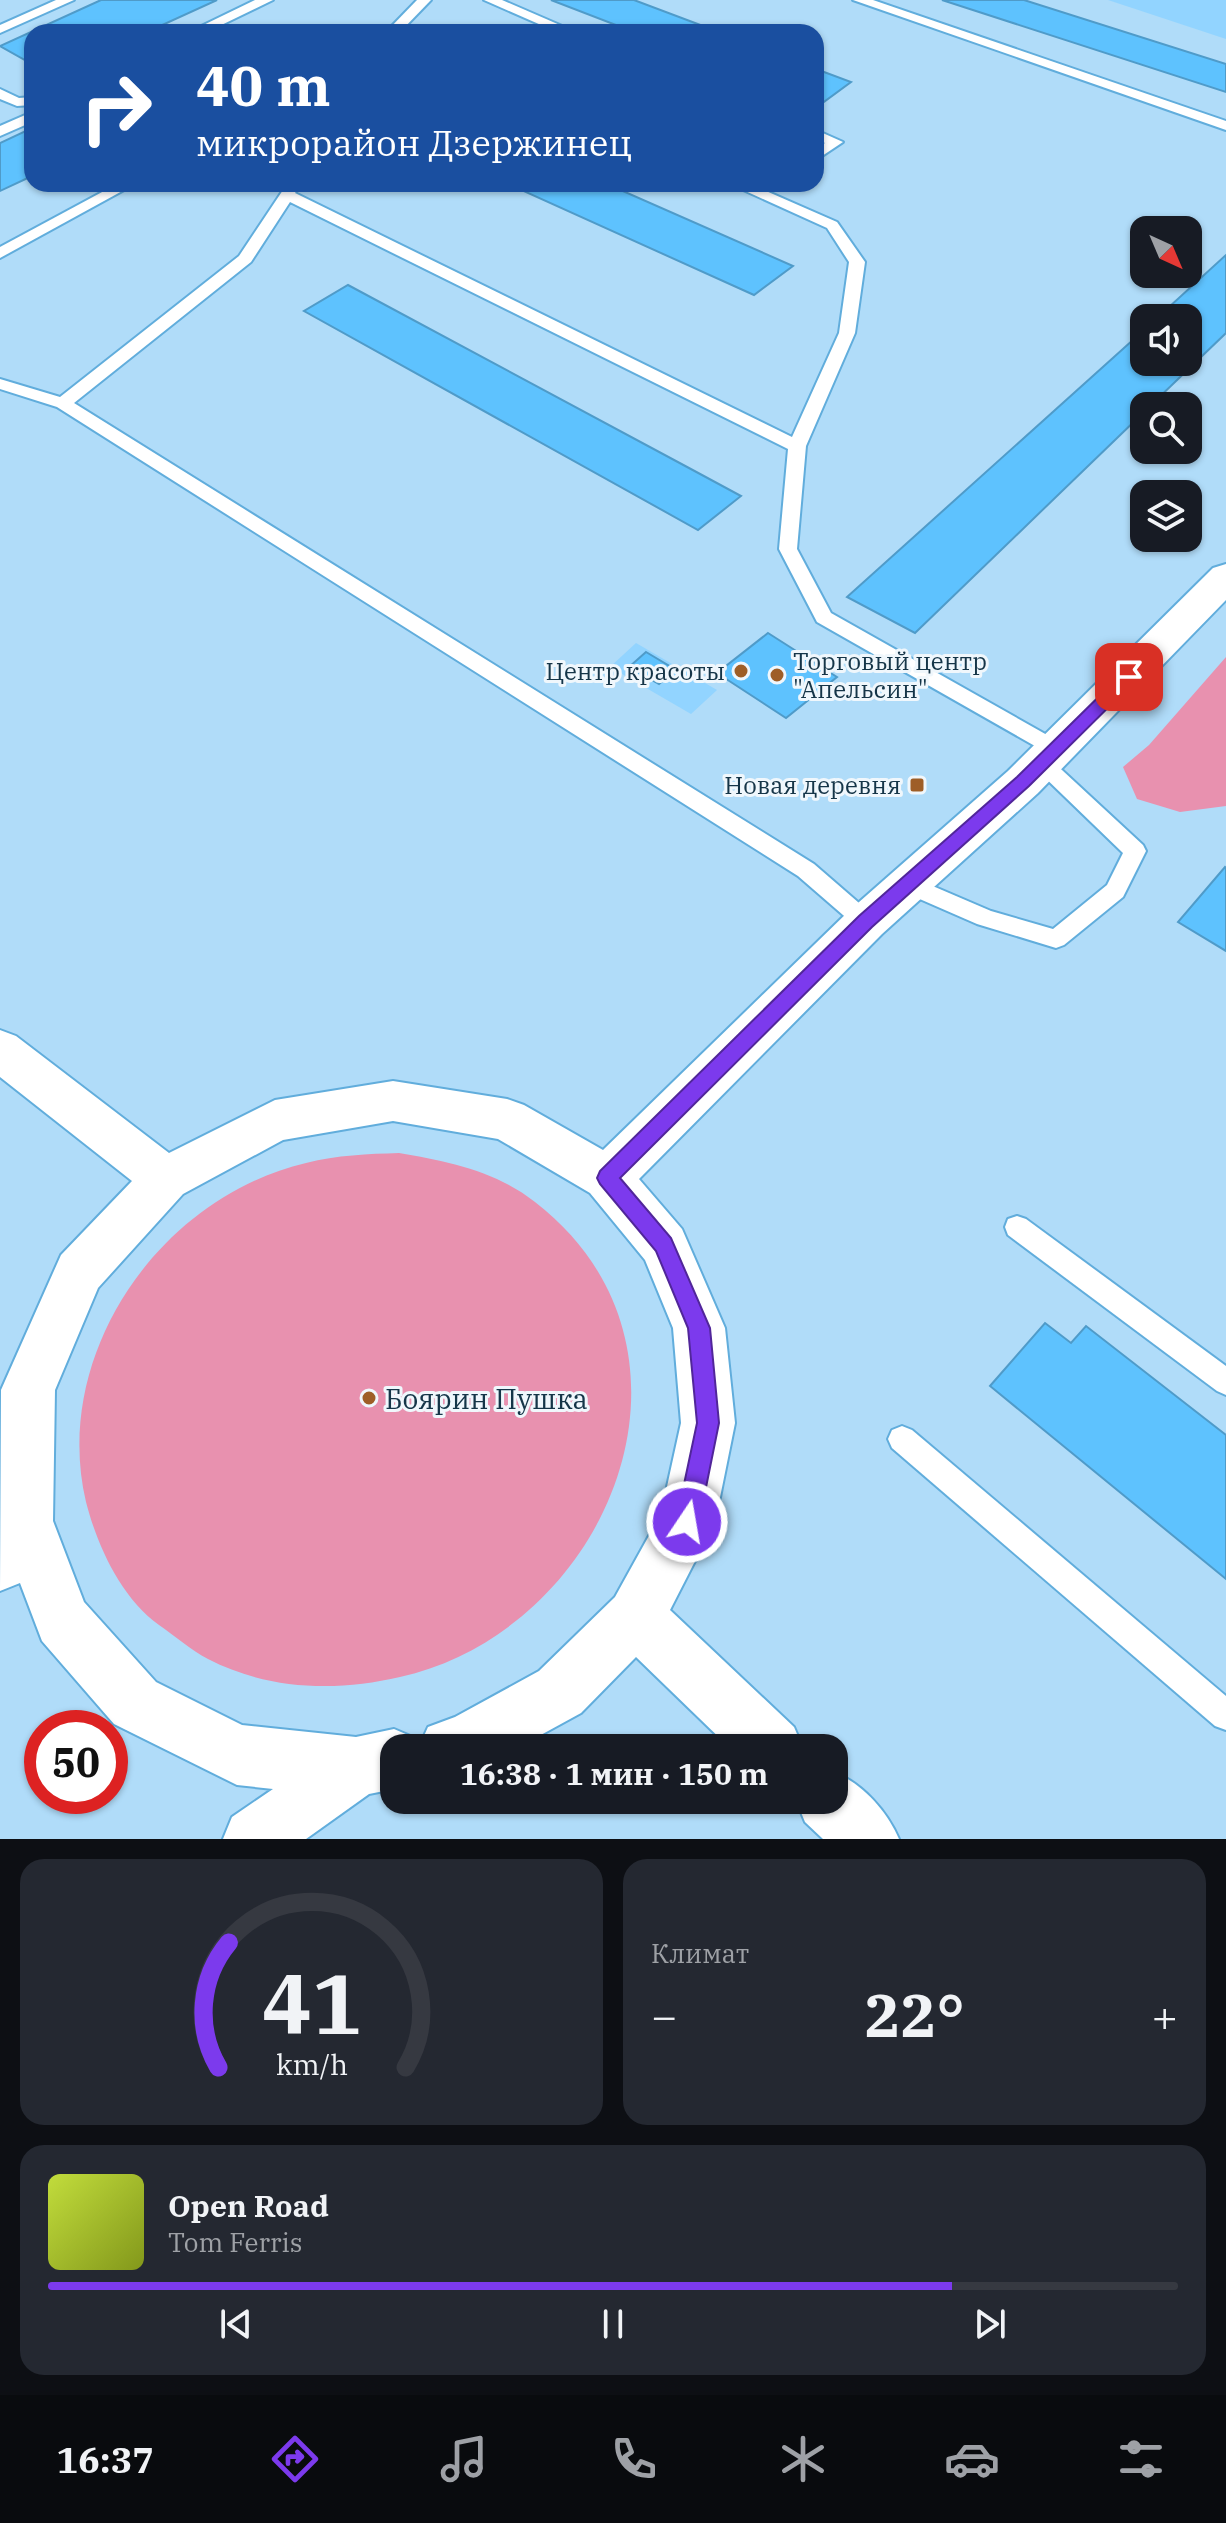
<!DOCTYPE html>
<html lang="ru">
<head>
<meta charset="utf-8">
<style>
	:root { --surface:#171b24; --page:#242831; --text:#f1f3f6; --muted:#9ea1a6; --line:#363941; --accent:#7c3aed }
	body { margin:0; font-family:"IBM Plex Serif",serif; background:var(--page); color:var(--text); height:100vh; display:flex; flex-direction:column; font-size:30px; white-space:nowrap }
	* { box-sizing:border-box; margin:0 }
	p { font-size:26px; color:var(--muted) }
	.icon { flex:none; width:44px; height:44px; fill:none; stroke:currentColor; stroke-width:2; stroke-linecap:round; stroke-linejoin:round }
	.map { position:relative; height:1839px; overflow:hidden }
	.panel { display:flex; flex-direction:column; gap:20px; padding:20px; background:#0d0f14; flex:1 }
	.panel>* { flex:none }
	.banner { position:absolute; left:24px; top:24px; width:800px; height:168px; border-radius:24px; box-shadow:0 2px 6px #0004; background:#1a4fa0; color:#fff; overflow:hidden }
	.needle { width:52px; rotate:136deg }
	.fabs { position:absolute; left:1130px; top:216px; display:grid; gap:16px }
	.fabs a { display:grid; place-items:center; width:72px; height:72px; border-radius:16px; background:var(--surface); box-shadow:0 2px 6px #0004; font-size:40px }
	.speed { position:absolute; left:24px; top:1710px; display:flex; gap:16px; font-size:40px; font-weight:700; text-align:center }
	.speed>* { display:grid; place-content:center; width:104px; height:104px; border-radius:50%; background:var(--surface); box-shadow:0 2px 6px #0004; line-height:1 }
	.speed .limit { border:12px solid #d22; background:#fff; color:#111 }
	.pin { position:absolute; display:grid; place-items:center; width:68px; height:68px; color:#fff; margin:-34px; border-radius:16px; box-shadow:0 4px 12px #0006 }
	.me { position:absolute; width:88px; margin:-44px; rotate:12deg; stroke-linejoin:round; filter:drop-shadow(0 0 6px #0008) }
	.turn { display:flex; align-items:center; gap:28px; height:168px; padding:0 40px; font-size:36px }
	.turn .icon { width:104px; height:104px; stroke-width:2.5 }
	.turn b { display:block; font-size:56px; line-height:68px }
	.big { font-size:60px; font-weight:800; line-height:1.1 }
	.panel .card { flex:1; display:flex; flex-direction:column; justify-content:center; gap:12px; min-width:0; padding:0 28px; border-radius:24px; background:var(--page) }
	.panel .dial { align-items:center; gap:0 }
	.dial svg { height:208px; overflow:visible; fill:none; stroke:var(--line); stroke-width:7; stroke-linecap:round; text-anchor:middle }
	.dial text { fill:var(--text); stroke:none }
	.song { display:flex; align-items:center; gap:24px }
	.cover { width:96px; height:96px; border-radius:12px; background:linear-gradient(135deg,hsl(70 70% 55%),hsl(70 70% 35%)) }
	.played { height:8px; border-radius:4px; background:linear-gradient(90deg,var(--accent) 80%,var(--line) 80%) }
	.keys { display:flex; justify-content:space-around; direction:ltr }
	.heat { display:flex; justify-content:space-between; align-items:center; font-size:44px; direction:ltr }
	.panel .tiles { flex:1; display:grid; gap:20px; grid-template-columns:1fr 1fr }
	.card:last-child { grid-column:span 2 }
	.trip { position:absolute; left:380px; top:1734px; width:468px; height:80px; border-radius:24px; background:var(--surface); box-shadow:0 2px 6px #0004; font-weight:800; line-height:80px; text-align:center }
	.tabs { display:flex; height:128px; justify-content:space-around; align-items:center; background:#090b0e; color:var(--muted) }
	.tabs .icon { width:56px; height:56px }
	.tabs .current { color:var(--accent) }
	.tabs b { font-size:36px; color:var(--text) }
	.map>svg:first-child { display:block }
	.built { fill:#92d4ff }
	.green { fill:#e891af }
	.building { fill:#5ec2fe; stroke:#4f9bc9; stroke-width:2 }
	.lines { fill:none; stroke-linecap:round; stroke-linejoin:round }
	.lane-casing { stroke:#61addc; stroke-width:4 }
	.secondary-casing { stroke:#61addc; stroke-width:4 }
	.lane { fill:#fff; fill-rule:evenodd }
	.secondary { fill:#fff; fill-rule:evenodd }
	.route { fill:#7c3aed; stroke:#51269a; stroke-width:2 }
	.poi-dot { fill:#9e5e27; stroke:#f0f7fc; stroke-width:3 }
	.labels { text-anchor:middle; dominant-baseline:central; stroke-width:6; stroke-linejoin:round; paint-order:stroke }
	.poi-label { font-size:24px; fill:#153548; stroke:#f0f7fc; text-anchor:end }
	.near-poi-label { font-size:28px; fill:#153548; stroke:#f0f7fc; text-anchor:start }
</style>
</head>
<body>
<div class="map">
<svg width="1226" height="1839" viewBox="0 0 1226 1839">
	<rect width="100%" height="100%" fill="#b0dcf9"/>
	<!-- built -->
	<g class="built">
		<polygon points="1108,0 1226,0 1226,39"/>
		<polygon points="636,643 717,690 691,714 610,667"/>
	</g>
	<!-- green -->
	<g class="green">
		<polygon points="1226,657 1226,806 1180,812 1137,799 1123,767 1149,745"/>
		<path d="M399,1153C447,1161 496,1171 535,1202C724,1348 611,1629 400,1677C336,1692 268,1690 208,1659C191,1650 175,1636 159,1625C121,1598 97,1545 86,1502C51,1354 160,1197 306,1163C337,1155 368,1154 399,1153Z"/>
	</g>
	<!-- building -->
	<g class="building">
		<polygon points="101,0 217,0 147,32 32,32 32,64 0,46"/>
		<polygon points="551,0 634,0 719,32 634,32"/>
		<polygon points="942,0 1024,0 1226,64 1226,92"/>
		<polygon points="816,69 851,82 821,104 816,102"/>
		<polygon points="32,128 32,176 0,191 0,143"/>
		<polygon points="508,184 607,184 793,266 754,295"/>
		<polygon points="1226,255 1226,333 1150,406 1144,406 1144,412 915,633 847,597 1144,330 1144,362 1188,362 1188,318 1157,318"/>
		<polygon points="348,285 689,468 741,496 698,530 304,311"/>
		<polygon points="768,633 837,677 786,718 717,673"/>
		<polygon points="646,652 676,670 659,684 629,667"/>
		<polygon points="1225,867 1226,868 1226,951 1178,922"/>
		<polygon points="1045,1323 1071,1343 1086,1326 1226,1435 1226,1579 990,1386"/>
	</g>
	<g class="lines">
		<defs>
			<g id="lane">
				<polygon points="56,0 74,0 0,33 0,25"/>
				<polygon points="255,0 273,0 207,32 189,32"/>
				<polygon points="417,0 431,0 400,32 386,32"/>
				<polygon points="484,0 502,0 576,32 557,32"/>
				<polygon points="853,0 873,0 1226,121 1226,130"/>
				<polygon points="0,89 19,98 32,97 32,105 17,106 0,99"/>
				<polygon points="32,112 32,122 0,136 0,126"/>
				<polygon points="816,130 843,142 816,160 816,149 825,143 816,139"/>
				<polygon points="117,184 135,184 0,258 0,247"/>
				<polygon points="287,184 301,184 295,193 792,437 839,333 849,262 827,228 730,184 750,184 837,222 865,262 855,333 806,446 797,549 831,613 1063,744 1066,749 1063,754 1049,754 817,622 779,549 788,449 290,202 251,262 74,403 814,864 874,916 877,922 874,928 866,931 858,928 798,876 57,407 0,389 0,379 60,397 239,256"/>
				<polygon points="1042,755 1049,758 1143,845 1146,851 1123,897 1064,945 1056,948 977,924 899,890 896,884 899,878 907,875 991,911 1053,929 1107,885 1123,853 1035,768 1032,763 1035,758"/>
				<polygon points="1017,1216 1026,1219 1226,1366 1226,1395 1217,1391 1008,1235 1005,1227 1008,1219"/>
				<polygon points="902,1426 912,1430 1226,1696 1226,1730 1215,1726 892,1448 888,1439 892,1430"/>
			</g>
			<g id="secondary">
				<path d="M1226,564V600L1038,793L882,934L639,1179L682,1229L725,1328L735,1423L715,1522L670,1610L794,1727L803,1748H730L636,1657L581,1713L517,1748H394V1789L369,1794L306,1839H223L232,1817L273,1789L237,1785L114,1724L42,1641L20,1583L0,1591L1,1390L61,1255L132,1181L0,1077V1030L16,1036L169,1153L275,1100L393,1081L507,1099L524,1105L603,1150L850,910L1008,771L1213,568ZM393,1121L498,1139L590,1193L645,1260L673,1328L681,1423L661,1514L615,1597L539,1671L455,1717L428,1727L419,1747L415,1738L394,1729L356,1737L242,1725L156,1682L84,1602L53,1521L55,1390L98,1288L183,1194L283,1140Z"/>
				<path d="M834,1772C863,1784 887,1811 899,1839H823L805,1822L796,1800H834Z"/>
			</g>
		</defs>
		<!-- lane casing -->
		<use href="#lane" class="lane-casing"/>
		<!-- secondary casing -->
		<use href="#secondary" class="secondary-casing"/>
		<!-- lane -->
		<use href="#lane" class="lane"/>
		<!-- secondary -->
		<use href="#secondary" class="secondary"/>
	</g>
	<!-- route -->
	<polygon class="route" points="1129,671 1137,677 1135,681 1029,786 872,927 620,1178 671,1238 710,1328 719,1423 699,1522 696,1530 687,1534 679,1530 676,1522 697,1423 688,1328 656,1251 600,1184 597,1178 600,1171 859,916 1017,777 1123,673"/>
	<!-- markers -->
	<g class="poi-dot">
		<circle cx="741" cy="671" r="8"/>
		<circle cx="777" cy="675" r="8"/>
		<rect x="909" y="777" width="16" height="16" rx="4"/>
		<circle cx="369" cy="1398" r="8"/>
	</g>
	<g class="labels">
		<!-- poi labels -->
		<g class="poi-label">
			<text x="793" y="661" text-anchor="start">Торговый центр<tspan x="793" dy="28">"Апельсин"</tspan></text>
			<text x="725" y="671">Центр красоты</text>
			<text x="901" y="785">Новая деревня</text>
		</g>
		<!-- near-poi labels -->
		<g class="near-poi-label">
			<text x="385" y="1398">Боярин Пушка</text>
		</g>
	</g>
</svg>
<div class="fabs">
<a><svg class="needle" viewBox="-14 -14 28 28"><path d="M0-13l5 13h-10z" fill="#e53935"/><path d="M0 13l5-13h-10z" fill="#9ea1a6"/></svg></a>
<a><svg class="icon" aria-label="sound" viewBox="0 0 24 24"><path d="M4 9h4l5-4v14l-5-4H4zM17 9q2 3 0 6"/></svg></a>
<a><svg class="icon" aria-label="search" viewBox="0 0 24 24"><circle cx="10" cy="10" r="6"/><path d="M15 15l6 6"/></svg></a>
<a><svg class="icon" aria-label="layers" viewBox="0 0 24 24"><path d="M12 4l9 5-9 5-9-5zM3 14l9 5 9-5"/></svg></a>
</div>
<div class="speed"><div class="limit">50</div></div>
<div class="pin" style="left:1129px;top:677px;background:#d93025"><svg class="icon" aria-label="arrive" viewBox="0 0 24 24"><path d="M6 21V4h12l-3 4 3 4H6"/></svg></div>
<svg class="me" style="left:687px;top:1522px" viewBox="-20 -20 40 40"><circle r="17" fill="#7c3aed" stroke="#fff" stroke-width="3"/><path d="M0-11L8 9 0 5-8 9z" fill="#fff"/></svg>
<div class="trip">16:38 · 1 мин · 150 m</div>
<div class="banner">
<div class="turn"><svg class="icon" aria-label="right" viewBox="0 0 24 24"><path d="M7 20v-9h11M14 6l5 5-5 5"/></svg><div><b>40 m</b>микрорайон Дзержинец</div></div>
</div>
</div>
<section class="panel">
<div class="tiles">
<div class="card dial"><svg viewBox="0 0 100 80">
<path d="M14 69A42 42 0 1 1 86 69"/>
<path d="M14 69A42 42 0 0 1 18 21" stroke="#7c3aed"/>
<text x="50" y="56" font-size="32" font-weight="700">41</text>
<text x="50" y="72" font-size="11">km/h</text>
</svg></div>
<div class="card"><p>Климат</p>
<div class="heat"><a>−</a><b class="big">22°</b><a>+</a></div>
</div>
<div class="card">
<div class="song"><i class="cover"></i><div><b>Open Road</b><p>Tom Ferris</p></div></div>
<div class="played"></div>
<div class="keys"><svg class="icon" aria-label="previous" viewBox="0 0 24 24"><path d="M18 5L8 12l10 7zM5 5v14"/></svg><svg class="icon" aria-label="pause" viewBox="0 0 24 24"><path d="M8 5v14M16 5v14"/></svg><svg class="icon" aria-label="next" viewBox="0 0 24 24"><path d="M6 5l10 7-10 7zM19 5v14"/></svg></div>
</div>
</div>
</section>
<nav class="tabs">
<b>16:37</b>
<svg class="icon current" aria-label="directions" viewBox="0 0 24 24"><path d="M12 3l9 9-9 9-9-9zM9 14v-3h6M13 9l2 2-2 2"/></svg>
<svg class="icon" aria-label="music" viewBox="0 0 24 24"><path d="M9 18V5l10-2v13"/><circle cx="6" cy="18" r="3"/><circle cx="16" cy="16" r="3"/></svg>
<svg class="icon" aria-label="phone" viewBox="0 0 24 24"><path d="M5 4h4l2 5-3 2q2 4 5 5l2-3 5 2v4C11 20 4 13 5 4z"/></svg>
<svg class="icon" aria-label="climate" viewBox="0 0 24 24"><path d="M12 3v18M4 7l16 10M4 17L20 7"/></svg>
<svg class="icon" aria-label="car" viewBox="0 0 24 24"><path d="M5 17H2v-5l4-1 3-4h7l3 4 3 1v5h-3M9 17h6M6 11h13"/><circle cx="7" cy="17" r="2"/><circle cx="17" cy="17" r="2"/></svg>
<svg class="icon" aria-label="filters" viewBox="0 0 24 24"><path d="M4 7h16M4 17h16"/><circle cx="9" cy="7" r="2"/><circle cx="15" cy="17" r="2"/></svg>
</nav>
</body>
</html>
